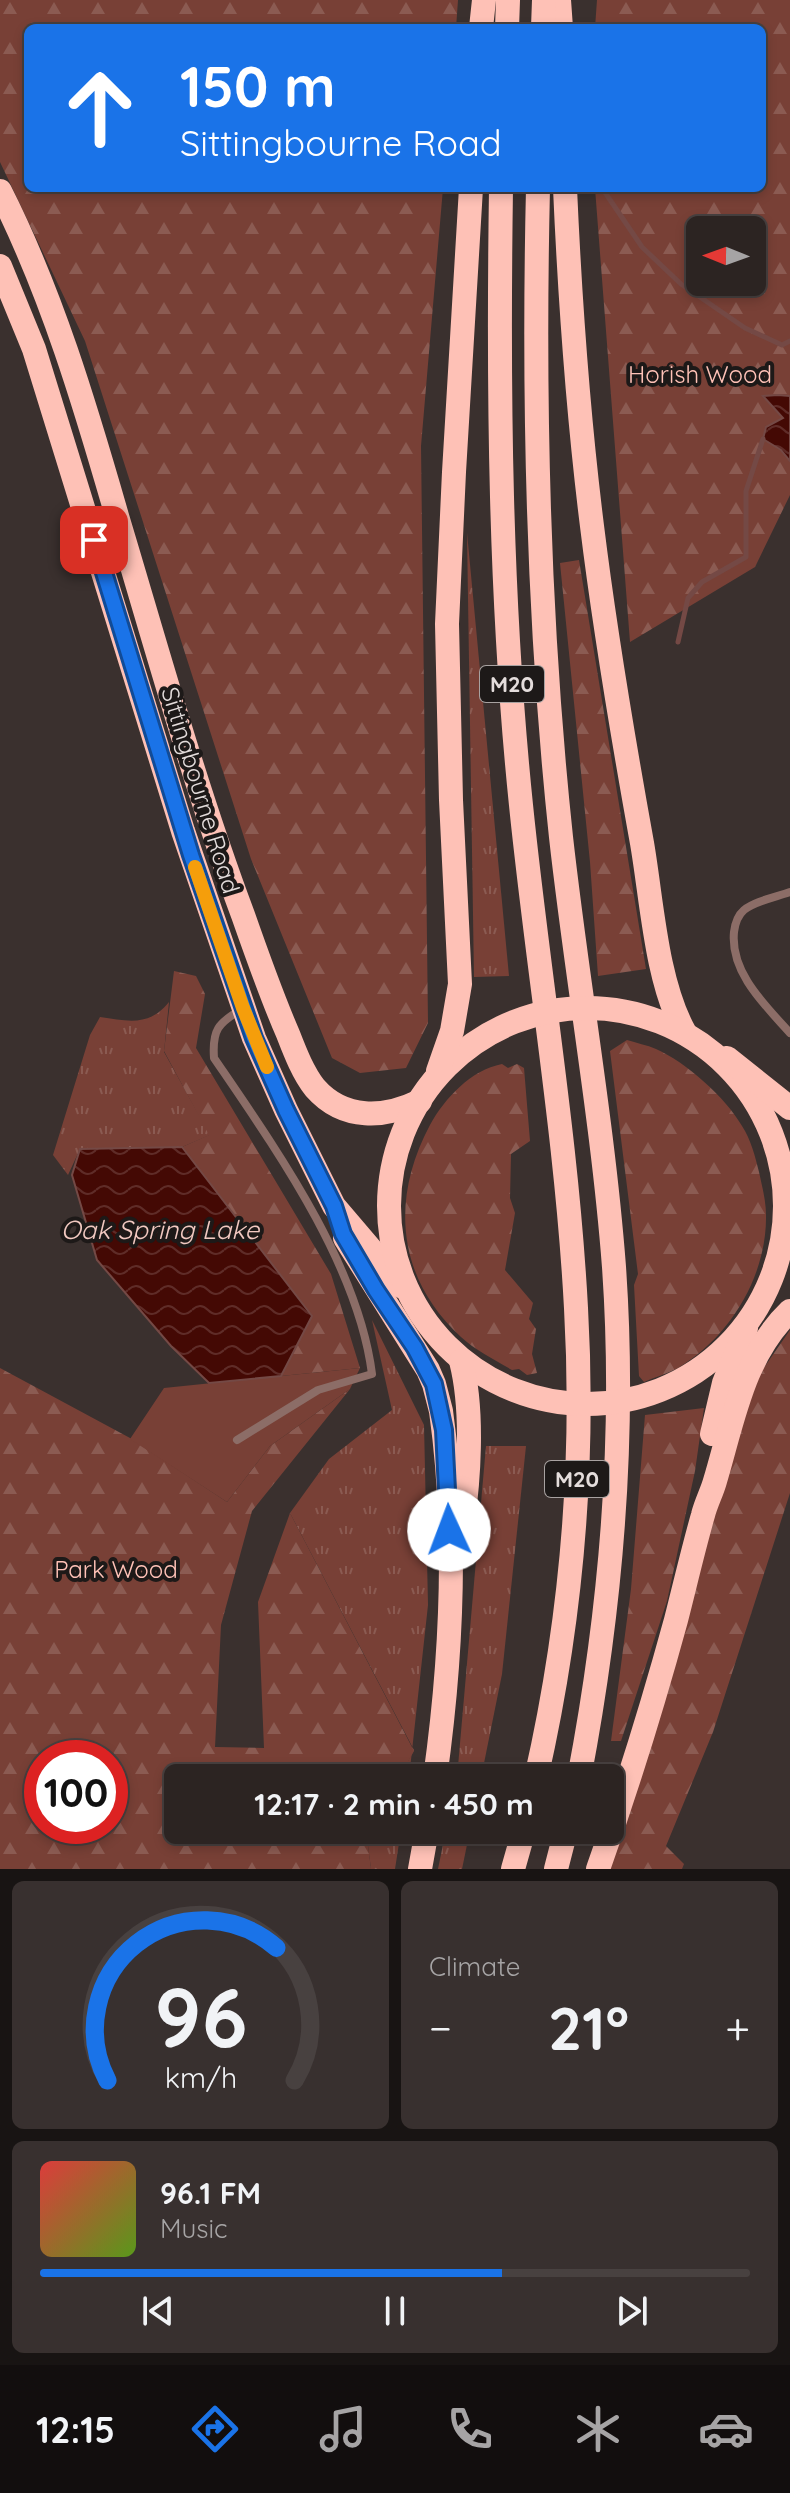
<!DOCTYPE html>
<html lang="en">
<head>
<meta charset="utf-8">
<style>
	:root { --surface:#2c2422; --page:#38302f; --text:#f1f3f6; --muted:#a6a4a5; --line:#484140; --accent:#1a73e8 }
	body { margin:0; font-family:Quicksand,sans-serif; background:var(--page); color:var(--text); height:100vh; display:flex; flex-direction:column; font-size:30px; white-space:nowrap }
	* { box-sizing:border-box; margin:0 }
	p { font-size:26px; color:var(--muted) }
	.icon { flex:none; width:44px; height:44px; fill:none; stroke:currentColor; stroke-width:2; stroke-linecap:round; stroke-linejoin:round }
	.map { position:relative; height:1869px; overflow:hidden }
	.drawer { display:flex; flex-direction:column; gap:12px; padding:12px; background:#181413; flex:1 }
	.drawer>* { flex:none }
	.guide { position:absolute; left:24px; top:24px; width:742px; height:168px; border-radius:12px; box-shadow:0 4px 12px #0003,0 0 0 2px var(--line); background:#1a73e8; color:#fff; overflow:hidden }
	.needle { width:52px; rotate:271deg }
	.buttons { position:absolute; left:686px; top:216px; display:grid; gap:16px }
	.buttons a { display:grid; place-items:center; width:80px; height:80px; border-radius:12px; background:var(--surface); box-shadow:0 4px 12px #0003,0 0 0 2px var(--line); font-size:40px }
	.speed { position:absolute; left:24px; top:1740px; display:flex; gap:16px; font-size:40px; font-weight:700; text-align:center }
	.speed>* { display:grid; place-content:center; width:104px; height:104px; border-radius:50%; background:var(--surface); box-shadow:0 4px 12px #0003,0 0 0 2px var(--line); line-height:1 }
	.speed .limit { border:12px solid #d22; background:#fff; color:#111 }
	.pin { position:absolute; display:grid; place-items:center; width:68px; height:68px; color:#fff; margin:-34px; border-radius:16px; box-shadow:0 4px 12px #0006 }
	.me { position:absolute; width:88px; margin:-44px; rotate:358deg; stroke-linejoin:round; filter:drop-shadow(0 0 6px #0008) }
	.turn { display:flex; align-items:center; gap:28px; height:168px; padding:0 24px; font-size:36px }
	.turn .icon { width:104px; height:104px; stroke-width:2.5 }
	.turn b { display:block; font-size:56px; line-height:68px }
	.big { font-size:60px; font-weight:700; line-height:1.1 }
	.drawer .tile { flex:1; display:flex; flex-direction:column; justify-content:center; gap:12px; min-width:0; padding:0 28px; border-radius:12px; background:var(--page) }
	.drawer .dial { align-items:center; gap:0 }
	.dial svg { height:208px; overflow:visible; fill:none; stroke:var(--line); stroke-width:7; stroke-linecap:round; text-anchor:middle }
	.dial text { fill:var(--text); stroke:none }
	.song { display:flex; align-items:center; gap:24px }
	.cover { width:96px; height:96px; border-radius:12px; background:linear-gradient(135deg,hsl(0 70% 55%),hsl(90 70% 35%)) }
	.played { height:8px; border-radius:4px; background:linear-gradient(90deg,var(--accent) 65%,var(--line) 65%) }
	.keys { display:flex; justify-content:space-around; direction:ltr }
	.heat { display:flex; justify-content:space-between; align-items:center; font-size:44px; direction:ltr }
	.drawer .tiles { flex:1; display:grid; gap:12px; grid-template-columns:1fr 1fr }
	.tile:last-child { grid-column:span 2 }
	.trip { position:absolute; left:164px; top:1764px; width:460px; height:80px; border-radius:12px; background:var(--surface); box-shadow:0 4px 12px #0003,0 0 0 2px var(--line); font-weight:700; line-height:80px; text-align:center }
	.dock { display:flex; height:128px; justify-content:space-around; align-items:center; background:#120e0e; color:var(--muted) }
	.dock .icon { width:56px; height:56px }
	.dock .on { color:var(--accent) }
	.dock b { font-size:36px; color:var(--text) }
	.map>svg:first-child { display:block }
	.grass { fill:url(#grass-tufts) }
	.forest { fill:url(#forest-firs); fill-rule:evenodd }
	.garden { fill:#784036 }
	.water { fill:url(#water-waves); stroke:#744945; stroke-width:2 }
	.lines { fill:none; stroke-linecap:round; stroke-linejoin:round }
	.stream { stroke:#744945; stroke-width:5 }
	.lane { stroke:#8c6d67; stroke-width:8 }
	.highway { stroke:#fec1b6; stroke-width:24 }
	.route-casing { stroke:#114b97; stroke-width:20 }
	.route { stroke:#1a73e8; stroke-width:14 }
	.slow { stroke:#f59e0b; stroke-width:14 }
	.labels { text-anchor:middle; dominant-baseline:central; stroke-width:8; stroke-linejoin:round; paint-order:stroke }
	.shield { fill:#1d1918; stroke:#a8a2a1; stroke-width:2 }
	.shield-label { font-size:22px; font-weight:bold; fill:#e4dddc }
	.park-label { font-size:24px; fill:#ffc2b7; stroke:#1d1918 }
	.street-label { font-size:24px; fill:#e4dddc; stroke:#1d1918 }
	.water-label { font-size:26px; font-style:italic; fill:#f2c9c1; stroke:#1d1918 }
</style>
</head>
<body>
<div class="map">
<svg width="790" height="1869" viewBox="0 0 790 1869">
	<defs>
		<pattern id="grass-tufts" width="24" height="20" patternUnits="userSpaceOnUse" patternTransform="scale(2)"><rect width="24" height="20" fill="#784036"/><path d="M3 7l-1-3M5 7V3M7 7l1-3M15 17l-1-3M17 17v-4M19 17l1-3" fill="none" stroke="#8b5b52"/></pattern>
		<pattern id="forest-firs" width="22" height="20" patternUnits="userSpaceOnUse" patternTransform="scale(2)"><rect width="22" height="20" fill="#784036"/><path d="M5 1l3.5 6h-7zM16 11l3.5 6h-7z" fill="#8b5b52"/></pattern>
		<pattern id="water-waves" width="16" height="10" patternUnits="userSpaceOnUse" patternTransform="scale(2)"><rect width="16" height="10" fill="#440904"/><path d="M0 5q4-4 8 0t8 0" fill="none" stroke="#5f2c28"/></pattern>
	</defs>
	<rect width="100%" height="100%" fill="#3a302e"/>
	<!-- grass -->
	<g class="grass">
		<polygon points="467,533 509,976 474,977"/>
		<path d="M169,1002L164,1052L210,1135L182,1147L80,1149L68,1175L53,1155L90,1035L100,1017C128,1021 149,1027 169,1002Z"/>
		<polygon points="372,1320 424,1425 428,1605 409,1778 399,1778 414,1750 290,1513 329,1459 392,1410"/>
		<polygon points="486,1446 526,1446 502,1674 481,1778 457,1778"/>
		<polygon points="371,1830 401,1830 395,1869 371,1869 367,1838"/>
		<polygon points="446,1830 470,1830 462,1869 438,1869"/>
	</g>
	<!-- forest -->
	<g class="forest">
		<polygon points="0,0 458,0 456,28 28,28 28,188 443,188 421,446 428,1023 406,1068 360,1073 332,1058 251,859 85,341 0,162"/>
		<path d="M597,0H790V495L755,567L630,642L595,188H762V28H595ZM700,230H752V282H700Z"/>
		<polygon points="579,560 646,969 598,976 590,862 560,563"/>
		<polygon points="174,971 196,976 205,994 196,1048 331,1274 360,1368 281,1376 312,1316 182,1147 209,1135 164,1051"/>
		<path d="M627,1040C636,1043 647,1045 656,1049C686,1062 726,1098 742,1126C751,1140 755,1156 759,1172C762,1186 766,1201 766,1215C767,1276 730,1337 678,1368C667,1374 655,1377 644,1382L639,1376L634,1285L638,1274L610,1051Z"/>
		<path d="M502,1064L508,1068L517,1064L524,1068L530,1141L511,1154L510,1198L515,1213L505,1270L533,1303L529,1319L536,1329L532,1354L537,1373L527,1375L519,1369L512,1370C495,1360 475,1350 461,1337C397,1278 390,1200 430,1125C445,1098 471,1070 502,1064Z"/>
		<polygon points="790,1330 790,1493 713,1732 666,1846 684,1864 682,1869 608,1869 731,1451 761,1372"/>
		<path d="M0,1368L130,1438L227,1502L270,1446L350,1389L252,1511L221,1625L215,1747L264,1748L258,1602L290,1513L414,1751L399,1778H178V1830H371L367,1838L371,1869H0ZM42,1758H110V1826H42Z"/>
		<polygon points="704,1408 695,1471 667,1601 621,1741 611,1741 631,1589 645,1415"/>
	</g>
	<!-- garden -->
	<polygon class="garden" points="360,1368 350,1389 270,1446 227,1502 130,1439 164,1388"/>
	<!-- water -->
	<g class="water">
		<polygon points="778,395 790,396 790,461 781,450 763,439 766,427 783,418 763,396"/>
		<polygon points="182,1147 312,1316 281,1376 209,1383 171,1346 97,1260 72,1175 80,1149"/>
	</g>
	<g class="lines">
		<!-- stream -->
		<g class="stream">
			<polyline points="602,188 642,247 681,284 745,328 782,345 790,341"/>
			<polyline points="678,642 688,598 702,582 746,557 746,491 763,439"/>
		</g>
		<!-- lane -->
		<g class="lane">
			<path d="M790,892C776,897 755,901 744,910C737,916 735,924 734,932C730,973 766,1006 790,1033"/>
			<path d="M237,1440L318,1390L372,1374C358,1264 276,1149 214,1058C212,1030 218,1023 242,1009"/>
		</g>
		<!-- highway -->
		<g class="highway">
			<polyline points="559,0 561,28"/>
			<polyline points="481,28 484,0"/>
			<polyline points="507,28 508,0"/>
			<polyline points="543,28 544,0"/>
			<path d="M501,188C498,393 500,601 521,805C538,973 567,1139 576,1308C585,1466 571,1624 536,1778"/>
			<path d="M538,188C533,404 538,622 561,837C577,981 603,1123 614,1267C626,1439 611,1610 579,1778"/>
			<path d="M565,188C570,301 578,414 592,526C605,632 623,738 642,843C652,901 656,980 684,1031"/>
			<path d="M0,191C52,294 85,405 117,516C157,649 194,784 243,915C257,955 271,995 288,1034C295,1052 303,1073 315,1088C344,1121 385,1118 420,1101"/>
			<polyline points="0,266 34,349 183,831 254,1038 286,1110 334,1206 403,1287"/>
			<circle cx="587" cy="1206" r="198"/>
			<polyline points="727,1058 790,1108"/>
			<polyline points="438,1071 452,1031 460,984 451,800 447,624 454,472 471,188"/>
			<path d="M345,1238L428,1370L434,1384L441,1411C458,1533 452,1656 435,1778"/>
			<path d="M461,1361C474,1412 469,1483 461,1534"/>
			<polyline points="712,1434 724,1383 746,1328"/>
			<polyline points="420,1869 427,1830"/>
			<polyline points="513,1869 524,1830"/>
			<polyline points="556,1869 566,1830"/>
			<path d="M598,1869C627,1788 653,1704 676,1620C685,1585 693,1550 703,1515C706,1503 712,1492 715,1481C733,1421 743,1356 790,1311"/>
		</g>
	</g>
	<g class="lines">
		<defs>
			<polyline id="route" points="94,540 191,855 254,1038 286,1110 334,1206 343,1234 376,1290 415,1348 434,1384 444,1430 449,1530"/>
		</defs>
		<!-- route casing -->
		<use href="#route" class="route-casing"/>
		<!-- route -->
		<use href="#route" class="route"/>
		<!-- slow -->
		<polyline class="slow" points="195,867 243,1008 267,1067"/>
	</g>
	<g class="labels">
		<!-- shield labels -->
		<g class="shield">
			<rect x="480" y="666" width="64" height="36" rx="6"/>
			<rect x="545" y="1461" width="64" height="36" rx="6"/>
		</g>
		<g class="shield-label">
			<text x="512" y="684">M20</text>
			<text x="577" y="1479">M20</text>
		</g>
		<!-- park labels -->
		<g class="park-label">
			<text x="700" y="374">Horish Wood</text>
			<text x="116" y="1569">Park Wood</text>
		</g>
		<!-- street labels -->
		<g class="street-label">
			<text transform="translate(201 790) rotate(73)">Sittingbourne Road</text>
		</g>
		<!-- water labels -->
		<g class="water-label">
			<text x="160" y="1229">Oak Spring Lake</text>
		</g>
	</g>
</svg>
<div class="buttons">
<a><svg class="needle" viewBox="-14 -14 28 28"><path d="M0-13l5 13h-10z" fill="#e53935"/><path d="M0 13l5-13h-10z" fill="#a6a4a5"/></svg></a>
</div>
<div class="speed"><div class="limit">100</div></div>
<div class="pin" style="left:94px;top:540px;background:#d93025"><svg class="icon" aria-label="arrive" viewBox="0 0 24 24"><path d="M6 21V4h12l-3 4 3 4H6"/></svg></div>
<svg class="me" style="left:449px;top:1530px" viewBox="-20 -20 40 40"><circle r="19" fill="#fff"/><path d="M0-13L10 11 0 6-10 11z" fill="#1a73e8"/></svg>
<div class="trip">12:17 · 2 min · 450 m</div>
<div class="guide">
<div class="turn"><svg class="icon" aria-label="ahead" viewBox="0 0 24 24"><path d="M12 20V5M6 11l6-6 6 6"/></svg><div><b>150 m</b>Sittingbourne Road</div></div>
</div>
</div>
<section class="drawer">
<div class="tiles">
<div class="tile dial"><svg viewBox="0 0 100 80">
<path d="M14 69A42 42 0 1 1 86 69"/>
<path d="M14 69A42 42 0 0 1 79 18" stroke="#1a73e8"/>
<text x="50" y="56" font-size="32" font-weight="700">96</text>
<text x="50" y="72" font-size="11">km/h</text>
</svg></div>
<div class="tile"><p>Climate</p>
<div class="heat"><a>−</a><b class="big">21°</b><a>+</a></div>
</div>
<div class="tile">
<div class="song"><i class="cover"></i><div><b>96.1 FM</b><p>Music</p></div></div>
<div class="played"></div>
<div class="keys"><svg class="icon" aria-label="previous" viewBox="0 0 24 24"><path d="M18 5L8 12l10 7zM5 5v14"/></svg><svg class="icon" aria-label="pause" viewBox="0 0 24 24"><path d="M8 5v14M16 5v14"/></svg><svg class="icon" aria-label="next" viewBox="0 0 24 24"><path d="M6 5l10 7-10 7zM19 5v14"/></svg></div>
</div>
</div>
</section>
<nav class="dock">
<b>12:15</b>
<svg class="icon on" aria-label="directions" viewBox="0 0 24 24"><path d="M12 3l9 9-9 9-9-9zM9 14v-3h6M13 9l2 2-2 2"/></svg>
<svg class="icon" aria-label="music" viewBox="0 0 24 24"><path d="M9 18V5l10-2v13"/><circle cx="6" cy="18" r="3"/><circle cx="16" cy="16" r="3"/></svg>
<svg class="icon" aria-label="phone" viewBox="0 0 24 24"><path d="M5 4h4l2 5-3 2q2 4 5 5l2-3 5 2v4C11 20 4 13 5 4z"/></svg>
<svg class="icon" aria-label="climate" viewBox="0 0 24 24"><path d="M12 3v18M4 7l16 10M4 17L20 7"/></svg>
<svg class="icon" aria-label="car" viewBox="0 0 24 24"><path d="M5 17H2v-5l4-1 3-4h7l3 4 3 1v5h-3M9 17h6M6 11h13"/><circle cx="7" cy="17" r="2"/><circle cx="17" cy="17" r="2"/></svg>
</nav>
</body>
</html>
